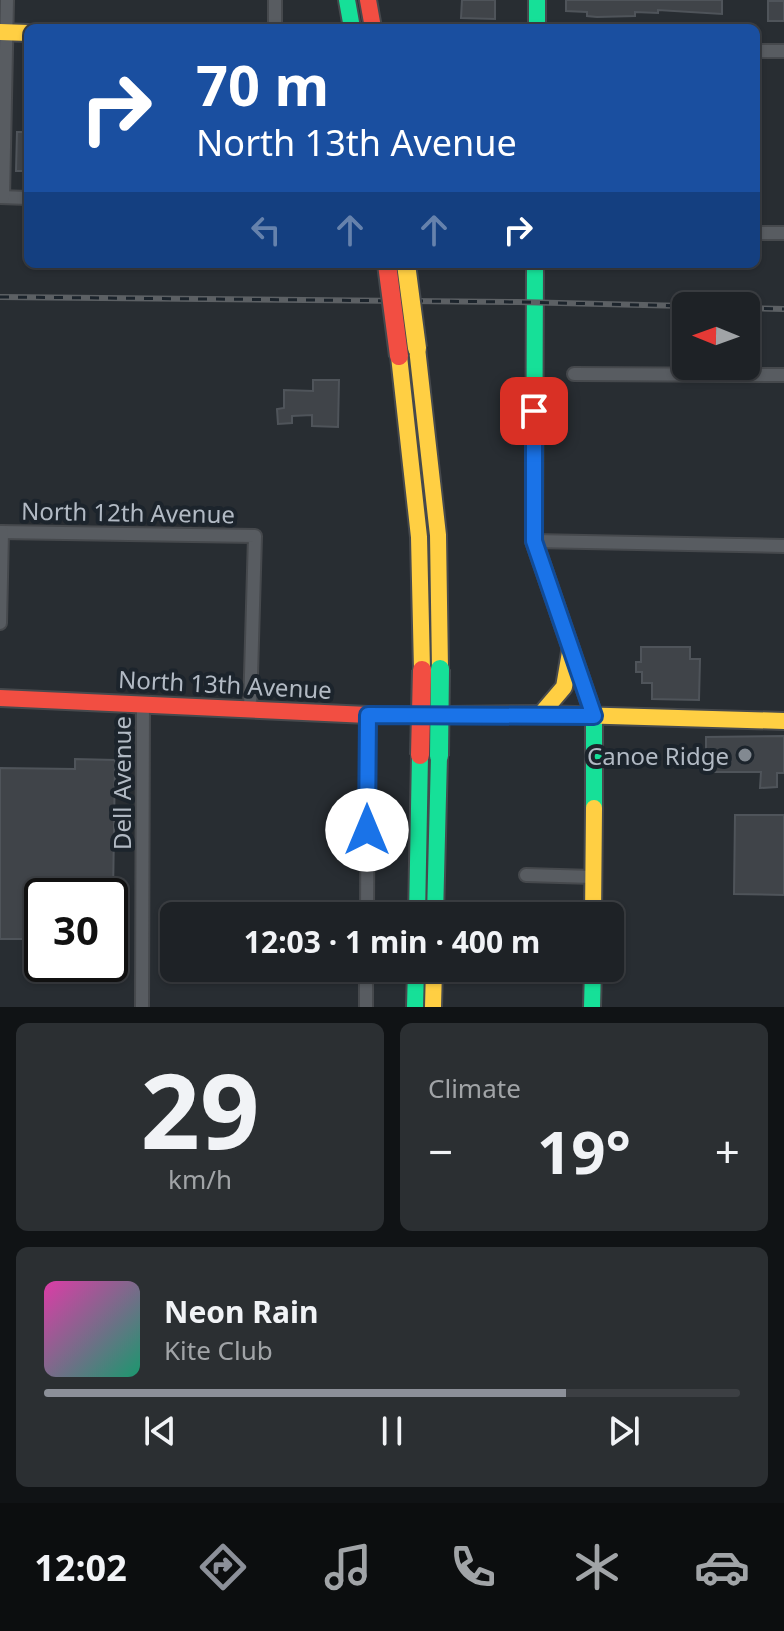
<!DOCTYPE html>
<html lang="en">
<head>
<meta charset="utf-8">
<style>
	:root { --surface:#1e2226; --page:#2b2f32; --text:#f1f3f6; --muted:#a1a4a7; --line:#3c3f43; --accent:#8c9099 }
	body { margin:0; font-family:"Noto Sans",sans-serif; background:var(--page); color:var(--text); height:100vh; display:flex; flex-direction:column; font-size:30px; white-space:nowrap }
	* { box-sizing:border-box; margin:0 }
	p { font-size:26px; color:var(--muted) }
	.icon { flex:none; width:44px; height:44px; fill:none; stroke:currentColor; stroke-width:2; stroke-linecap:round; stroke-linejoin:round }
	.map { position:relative; height:1007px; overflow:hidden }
	.side { display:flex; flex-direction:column; gap:16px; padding:16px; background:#101315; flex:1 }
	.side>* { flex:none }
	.hud { position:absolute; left:24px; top:24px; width:736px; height:244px; border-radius:12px; box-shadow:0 2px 6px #0004,0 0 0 2px var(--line); background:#1a4fa0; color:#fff; overflow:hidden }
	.needle { width:52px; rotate:271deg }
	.controls { position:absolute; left:672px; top:292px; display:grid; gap:16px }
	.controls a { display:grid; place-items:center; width:88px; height:88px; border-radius:12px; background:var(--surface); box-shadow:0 2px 6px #0004,0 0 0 2px var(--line); font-size:40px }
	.speed { position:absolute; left:24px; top:878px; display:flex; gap:16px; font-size:40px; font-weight:700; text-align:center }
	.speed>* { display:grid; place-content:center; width:104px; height:104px; border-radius:50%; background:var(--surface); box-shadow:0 2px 6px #0004,0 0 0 2px var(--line); line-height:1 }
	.speed .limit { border:4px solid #111; border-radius:12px; background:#fff; color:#111 }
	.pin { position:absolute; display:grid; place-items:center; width:68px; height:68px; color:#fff; margin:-34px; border-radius:16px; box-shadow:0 4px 12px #0006 }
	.me { position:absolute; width:88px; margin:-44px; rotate:0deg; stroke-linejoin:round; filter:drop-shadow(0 0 6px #0008) }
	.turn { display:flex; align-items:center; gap:28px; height:168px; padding:0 40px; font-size:36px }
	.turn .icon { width:104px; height:104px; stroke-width:2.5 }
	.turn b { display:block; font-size:56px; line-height:68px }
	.lanes { display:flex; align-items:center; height:76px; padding:0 40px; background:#0003; justify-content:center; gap:40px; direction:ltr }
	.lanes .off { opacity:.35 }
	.big { font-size:60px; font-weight:700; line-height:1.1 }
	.side .widget { flex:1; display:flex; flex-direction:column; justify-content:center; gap:12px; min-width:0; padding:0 28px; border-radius:12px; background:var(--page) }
	.side .dial { align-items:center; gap:0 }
	.dial b { font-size:104px; line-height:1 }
	.song { display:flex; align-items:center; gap:24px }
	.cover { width:96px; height:96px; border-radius:12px; background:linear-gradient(135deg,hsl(320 70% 55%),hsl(160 70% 35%)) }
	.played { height:8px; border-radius:4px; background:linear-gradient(90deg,var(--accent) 75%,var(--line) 75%) }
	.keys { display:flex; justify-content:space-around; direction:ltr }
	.heat { display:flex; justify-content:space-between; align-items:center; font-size:44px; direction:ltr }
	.side .tiles { flex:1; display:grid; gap:16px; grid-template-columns:1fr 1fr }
	.widget:last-child { grid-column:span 2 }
	.trip { position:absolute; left:160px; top:902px; width:464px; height:80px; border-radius:12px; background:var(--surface); box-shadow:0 2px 6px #0004,0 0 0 2px var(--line); font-weight:700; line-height:80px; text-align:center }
	.dock { display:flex; height:128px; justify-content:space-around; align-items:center; background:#0c0e0f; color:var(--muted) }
	.dock .icon { width:56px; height:56px }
	.dock .selected { color:var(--accent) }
	.dock b { font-size:36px; color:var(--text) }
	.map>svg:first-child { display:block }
	.building { fill:#404449; stroke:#4f545a; stroke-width:2 }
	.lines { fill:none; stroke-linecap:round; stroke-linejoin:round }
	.street-casing { stroke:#46494d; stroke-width:16 }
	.fast-casing { stroke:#46494d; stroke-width:20 }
	.slow-casing { stroke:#46494d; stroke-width:20 }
	.jam-casing { stroke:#46494d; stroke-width:20 }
	.street { stroke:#585c61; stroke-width:12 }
	.fast { stroke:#16e098; stroke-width:16 }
	.slow { stroke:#ffcf43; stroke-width:16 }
	.jam { stroke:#f24e42; stroke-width:16 }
	.rail-casing { stroke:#5c6064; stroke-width:6 }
	.rail { stroke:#1c242c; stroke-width:3; stroke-dasharray:9; stroke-linecap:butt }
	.fast-bridge-casing { stroke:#44494e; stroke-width:22; stroke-linecap:butt }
	.slow-bridge-casing { stroke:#44494e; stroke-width:22; stroke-linecap:butt }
	.jam-bridge-casing { stroke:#44494e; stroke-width:22; stroke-linecap:butt }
	.fast-bridge { stroke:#16e098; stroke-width:18 }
	.slow-bridge { stroke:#ffcf43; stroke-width:18 }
	.jam-bridge { stroke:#f24e42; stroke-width:18 }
	.route-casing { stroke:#114b97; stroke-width:20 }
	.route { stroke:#1a73e8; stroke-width:14 }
	.poi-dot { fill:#828991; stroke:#1c242c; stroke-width:3 }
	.labels { text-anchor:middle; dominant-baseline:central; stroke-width:8; stroke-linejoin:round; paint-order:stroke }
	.street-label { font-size:24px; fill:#b2bac4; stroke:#1c242c }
	.poi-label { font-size:24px; fill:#b2bac4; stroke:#1c242c; text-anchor:end }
</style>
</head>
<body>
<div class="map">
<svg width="784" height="1007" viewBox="0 0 784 1007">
	<rect width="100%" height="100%" fill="#282d32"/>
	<!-- building -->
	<g class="building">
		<polygon points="462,0 495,0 495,19 461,18"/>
		<polygon points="566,0 722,0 722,14 658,10 658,13 635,12 635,16 597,17 587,16 587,12 566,11"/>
		<rect x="768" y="1" width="16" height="20"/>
		<polygon points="17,132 28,132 28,171 16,171"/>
		<polygon points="313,380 339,380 338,427 312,426 312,415 292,416 292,423 278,424 277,409 284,408 284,390 313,391"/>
		<polygon points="641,647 690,647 690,659 700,659 699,700 652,699 652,683 642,683 642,672 636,672 636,662 641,662"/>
		<polygon points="784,736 784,773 777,773 777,787 760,788 761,772 706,772 706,737"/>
		<polygon points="75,759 115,760 113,896 42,896 42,939 0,939 0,768 75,769"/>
		<polygon points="735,815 784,815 784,895 734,894"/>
	</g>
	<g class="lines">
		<defs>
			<g id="street">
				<polyline points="275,28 275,0"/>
				<polyline points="756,51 784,51"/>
				<polyline points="0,197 28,198"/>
				<polyline points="3,197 7,0"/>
				<polyline points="756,233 784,233"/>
				<polyline points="574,374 784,375"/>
				<polyline points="0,532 255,536 250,710"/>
				<polyline points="534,541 784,546"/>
				<polyline points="0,623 2,532"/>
				<polyline points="526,875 593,877"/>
				<polyline points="367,916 368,715"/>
				<polyline points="142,1007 143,703"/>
				<polyline points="366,1007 366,968"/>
			</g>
			<g id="fast">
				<polyline points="347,0 352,28"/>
				<polyline points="537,0 537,28"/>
				<polyline points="535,264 534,541 594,716 594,808"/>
				<polyline points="417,916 420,755"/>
				<polyline points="435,916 439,756"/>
				<polyline points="415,1007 416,968"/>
				<polyline points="592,1007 593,968"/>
			</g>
			<g id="slow">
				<polyline points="0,32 28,33"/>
				<polyline points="417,348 438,535 440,669"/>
				<polyline points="399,356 419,537 422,670"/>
				<polyline points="541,714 564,687 570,652"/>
				<polyline points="449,715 541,714 784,721"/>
				<polyline points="593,916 594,808"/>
				<polyline points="433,1007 434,968"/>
			</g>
			<g id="jam">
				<polyline points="368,0 373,28"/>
				<polyline points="0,698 368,715 449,715"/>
			</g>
		</defs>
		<!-- street casing -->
		<use href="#street" class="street-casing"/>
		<!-- fast casing -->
		<use href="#fast" class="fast-casing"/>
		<!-- slow casing -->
		<use href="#slow" class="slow-casing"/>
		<!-- jam casing -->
		<use href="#jam" class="jam-casing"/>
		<!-- street -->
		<use href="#street" class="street"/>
		<!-- fast -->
		<use href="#fast" class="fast"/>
		<!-- slow -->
		<use href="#slow" class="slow"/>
		<!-- jam -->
		<use href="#jam" class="jam"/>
		<defs>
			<g id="rail">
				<polyline points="0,297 518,302 686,306"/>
				<polyline points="746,308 784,309"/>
			</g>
		</defs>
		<!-- rail casing -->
		<use href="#rail" class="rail-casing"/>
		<!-- rail -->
		<use href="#rail" class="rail"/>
		<defs>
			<polyline id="fast-bridge" points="439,756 440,669"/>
			<polyline id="slow-bridge" points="406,264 417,348"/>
			<g id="jam-bridge">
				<polyline points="387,264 399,356"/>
				<polyline points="420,755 422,670"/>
			</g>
		</defs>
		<!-- fast-bridge casing -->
		<use href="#fast-bridge" class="fast-bridge-casing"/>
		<!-- slow-bridge casing -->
		<use href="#slow-bridge" class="slow-bridge-casing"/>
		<!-- jam-bridge casing -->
		<use href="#jam-bridge" class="jam-bridge-casing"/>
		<!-- fast-bridge -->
		<use href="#fast-bridge" class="fast-bridge"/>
		<!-- slow-bridge -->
		<use href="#slow-bridge" class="slow-bridge"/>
		<!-- jam-bridge -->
		<use href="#jam-bridge" class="jam-bridge"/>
	</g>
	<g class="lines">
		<defs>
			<polyline id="route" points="367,830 368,715 594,716 534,541 534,411"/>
		</defs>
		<!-- route casing -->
		<use href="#route" class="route-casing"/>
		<!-- route -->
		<use href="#route" class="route"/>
	</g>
	<!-- markers -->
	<circle class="poi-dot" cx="745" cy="755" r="8"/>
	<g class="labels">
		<!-- street labels -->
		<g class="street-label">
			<text transform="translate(128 512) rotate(1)">North 12th Avenue</text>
			<text transform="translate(225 684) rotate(3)">North 13th Avenue</text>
			<text transform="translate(121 783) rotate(-90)">Dell Avenue</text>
		</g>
		<!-- poi labels -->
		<g class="poi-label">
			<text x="729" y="755">Canoe Ridge</text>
		</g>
	</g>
</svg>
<div class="controls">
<a><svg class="needle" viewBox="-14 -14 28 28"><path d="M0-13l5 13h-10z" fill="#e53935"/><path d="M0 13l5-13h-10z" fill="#a1a4a7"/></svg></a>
</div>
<div class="speed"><div class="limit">30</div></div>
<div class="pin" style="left:534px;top:411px;background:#d93025"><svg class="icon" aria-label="arrive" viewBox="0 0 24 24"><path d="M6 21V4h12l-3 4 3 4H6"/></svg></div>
<svg class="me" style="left:367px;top:830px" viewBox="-20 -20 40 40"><circle r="19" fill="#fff"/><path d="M0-13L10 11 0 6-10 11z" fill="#1a73e8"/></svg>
<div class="trip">12:03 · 1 min · 400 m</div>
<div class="hud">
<div class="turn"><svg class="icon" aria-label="right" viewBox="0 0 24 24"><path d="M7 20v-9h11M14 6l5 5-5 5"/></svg><div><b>70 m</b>North 13th Avenue</div></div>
<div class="lanes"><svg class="icon off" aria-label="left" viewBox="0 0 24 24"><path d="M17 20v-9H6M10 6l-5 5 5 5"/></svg><svg class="icon off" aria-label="ahead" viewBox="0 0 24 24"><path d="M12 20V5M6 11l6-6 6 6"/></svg><svg class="icon off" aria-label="ahead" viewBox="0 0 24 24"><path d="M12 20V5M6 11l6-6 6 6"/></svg><svg class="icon" aria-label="right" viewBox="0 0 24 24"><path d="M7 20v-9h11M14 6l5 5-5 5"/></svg></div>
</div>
</div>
<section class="side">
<div class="tiles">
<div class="widget dial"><b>29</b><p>km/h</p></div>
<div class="widget"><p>Climate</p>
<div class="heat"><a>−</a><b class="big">19°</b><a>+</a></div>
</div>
<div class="widget">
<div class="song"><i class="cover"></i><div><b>Neon Rain</b><p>Kite Club</p></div></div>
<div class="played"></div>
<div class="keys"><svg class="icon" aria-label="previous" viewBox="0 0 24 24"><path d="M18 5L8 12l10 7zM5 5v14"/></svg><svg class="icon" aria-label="pause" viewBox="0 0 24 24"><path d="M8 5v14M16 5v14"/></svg><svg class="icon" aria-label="next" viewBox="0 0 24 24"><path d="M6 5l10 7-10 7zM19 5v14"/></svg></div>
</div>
</div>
</section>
<nav class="dock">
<b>12:02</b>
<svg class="icon selected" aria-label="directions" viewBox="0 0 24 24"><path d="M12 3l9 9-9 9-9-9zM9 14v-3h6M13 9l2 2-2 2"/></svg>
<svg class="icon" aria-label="music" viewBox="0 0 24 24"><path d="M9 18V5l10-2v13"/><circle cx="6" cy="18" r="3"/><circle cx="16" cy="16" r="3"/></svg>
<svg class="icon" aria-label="phone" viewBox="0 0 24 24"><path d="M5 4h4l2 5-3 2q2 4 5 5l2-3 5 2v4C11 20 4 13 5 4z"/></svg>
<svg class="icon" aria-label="climate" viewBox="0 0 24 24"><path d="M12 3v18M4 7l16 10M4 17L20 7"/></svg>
<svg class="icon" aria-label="car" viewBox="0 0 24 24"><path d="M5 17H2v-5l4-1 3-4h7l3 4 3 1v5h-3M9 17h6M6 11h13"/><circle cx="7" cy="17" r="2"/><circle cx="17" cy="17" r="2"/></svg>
</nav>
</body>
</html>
